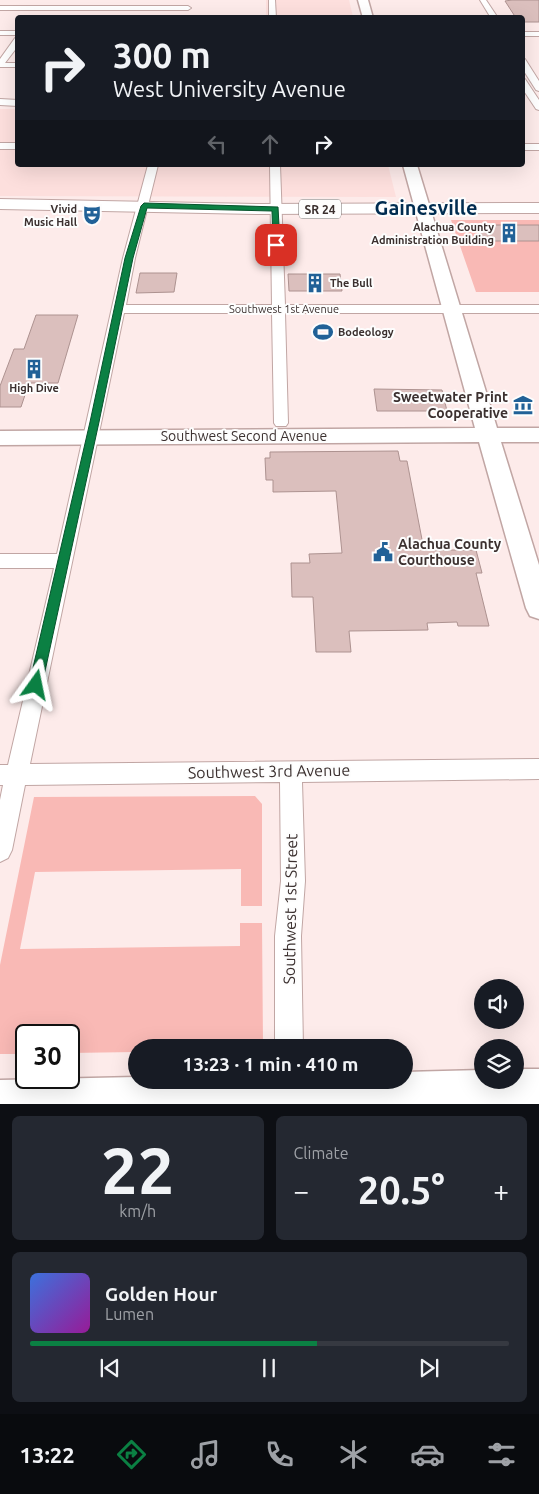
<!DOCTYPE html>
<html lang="en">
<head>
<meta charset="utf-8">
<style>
	:root { --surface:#171b24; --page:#242831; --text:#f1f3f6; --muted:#9ea1a6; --line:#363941; --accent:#0b8043 }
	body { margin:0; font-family:Ubuntu,sans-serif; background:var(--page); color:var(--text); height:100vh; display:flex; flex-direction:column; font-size:19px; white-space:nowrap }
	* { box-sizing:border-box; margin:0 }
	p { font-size:16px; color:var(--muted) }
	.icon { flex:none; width:28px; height:28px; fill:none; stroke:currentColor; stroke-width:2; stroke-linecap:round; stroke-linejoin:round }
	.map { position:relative; height:1104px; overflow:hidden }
	.panel { display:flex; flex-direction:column; gap:12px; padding:12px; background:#0d0f14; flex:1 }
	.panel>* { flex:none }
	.guide { position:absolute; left:15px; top:15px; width:510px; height:152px; border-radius:5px; box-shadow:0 5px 20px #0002; background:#171b24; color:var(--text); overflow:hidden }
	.buttons { position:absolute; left:474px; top:979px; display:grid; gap:10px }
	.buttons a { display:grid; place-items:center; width:50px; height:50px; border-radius:50%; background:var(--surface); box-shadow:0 5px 20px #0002; font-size:25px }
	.speed { position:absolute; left:15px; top:1024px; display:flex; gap:10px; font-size:25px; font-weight:700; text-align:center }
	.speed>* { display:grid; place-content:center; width:65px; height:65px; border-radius:50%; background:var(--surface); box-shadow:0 5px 20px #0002; line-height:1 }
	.speed .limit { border:2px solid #111; border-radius:8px; background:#fff; color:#111 }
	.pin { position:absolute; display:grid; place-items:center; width:42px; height:42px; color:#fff; margin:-21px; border-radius:10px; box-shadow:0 2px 8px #0006 }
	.me { position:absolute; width:55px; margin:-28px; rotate:12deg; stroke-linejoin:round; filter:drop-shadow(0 0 4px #0008) }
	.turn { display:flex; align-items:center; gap:18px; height:105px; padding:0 15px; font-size:22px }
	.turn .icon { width:65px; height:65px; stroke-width:2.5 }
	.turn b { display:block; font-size:35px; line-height:42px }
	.lanes { display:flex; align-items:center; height:48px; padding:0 15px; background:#0003; justify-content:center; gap:25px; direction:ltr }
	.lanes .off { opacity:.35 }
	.big { font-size:38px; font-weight:600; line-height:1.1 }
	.panel .widget { flex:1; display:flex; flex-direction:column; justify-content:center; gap:8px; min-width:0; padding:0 18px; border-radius:8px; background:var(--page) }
	.panel .dial { align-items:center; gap:0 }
	.dial b { font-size:65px; line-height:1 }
	.song { display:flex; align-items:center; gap:15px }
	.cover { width:60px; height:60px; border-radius:8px; background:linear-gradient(135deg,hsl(220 70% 55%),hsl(300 70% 35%)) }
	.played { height:5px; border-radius:2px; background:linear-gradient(90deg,var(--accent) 60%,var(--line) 60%) }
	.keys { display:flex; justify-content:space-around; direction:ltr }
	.heat { display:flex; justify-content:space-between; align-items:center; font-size:28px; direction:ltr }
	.panel .tiles { flex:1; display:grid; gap:12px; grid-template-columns:1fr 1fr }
	.widget:last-child { grid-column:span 2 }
	.trip { position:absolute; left:128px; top:1039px; width:285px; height:50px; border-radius:25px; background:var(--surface); box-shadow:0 5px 20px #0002; font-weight:600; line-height:50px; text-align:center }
	.tabs { display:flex; height:80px; justify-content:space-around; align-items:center; background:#090b0e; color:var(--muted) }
	.tabs .icon { width:35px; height:35px }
	.tabs .on { color:var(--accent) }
	.tabs b { font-size:22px; color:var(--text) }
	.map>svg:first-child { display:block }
	.built { fill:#fddfdd }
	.green { fill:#f9b9b5 }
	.building { fill:#dbbfbd; stroke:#ad9290 }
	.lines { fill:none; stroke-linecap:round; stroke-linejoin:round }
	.street-casing { stroke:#c1a6a4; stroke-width:2 }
	.secondary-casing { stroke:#c1a6a4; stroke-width:3 }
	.primary-casing { stroke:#c1a6a4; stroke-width:2 }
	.street { fill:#fff; fill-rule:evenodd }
	.secondary { fill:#fff; fill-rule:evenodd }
	.primary { fill:#fff; fill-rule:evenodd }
	.route { fill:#0b8043; stroke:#07532c }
	.labels { text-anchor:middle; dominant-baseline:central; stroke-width:4; stroke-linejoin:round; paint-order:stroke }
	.far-poi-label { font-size:11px; font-weight:bold; fill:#3b302f; stroke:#fdfdfd; text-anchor:end }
	.far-street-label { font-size:11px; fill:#3b302f; stroke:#fdfdfd }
	.shield { fill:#fdfdfd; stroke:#756e6d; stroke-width:1 }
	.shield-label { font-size:12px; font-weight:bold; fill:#3b302f }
	.poi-label { font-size:14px; font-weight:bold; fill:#3b302f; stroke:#fdfdfd; text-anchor:end }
	.street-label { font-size:14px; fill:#3b302f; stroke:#fdfdfd }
	.near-street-label { font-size:16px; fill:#3b302f; stroke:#fdfdfd }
	.far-town-label { font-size:20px; font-weight:bold; fill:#002c50; stroke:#fdfdfd }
</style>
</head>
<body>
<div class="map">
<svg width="539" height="1104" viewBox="0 0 539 1104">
	<rect width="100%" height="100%" fill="#fdebea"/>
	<!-- built -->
	<g class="built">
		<polygon points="266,0 349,0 353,17 266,18"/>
		<polygon points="0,109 17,109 18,165 388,165 396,197 0,196"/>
	</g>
	<!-- green -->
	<g class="green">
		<polygon points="451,220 539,220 539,225 476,225 483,241 539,241 539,292 476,292"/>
		<polygon points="255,796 262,804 262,906 241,906 241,869 35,872 20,949 240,946 240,923 262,923 263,1045 261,1047 136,1048 136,1052 69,1053 69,1035 26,1035 26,1054 0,1054 0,965 34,797"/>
	</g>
	<!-- building -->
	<g class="building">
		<polygon points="512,0 539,0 539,22 522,22 522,18 516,18 505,1"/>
		<polygon points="476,225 539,225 539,241 482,241"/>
		<polygon points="140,273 177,273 174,292 136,293"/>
		<polygon points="288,274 340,274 342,291 289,291"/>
		<polygon points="36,315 78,315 58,383 29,383 21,407 0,407 0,386 14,349 24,349"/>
		<polygon points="374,389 442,390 447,411 377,411"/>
		<polygon points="398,451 400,461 407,461 424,550 476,550 482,573 476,573 489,626 458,626 457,622 427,623 428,630 349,631 351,652 316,652 313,597 292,597 291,563 310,563 309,554 342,553 336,491 273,492 273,480 266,480 265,458 270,458 270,452"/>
	</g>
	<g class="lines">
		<defs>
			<g id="street">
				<polygon points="269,0 275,0 276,18 269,18"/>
				<polygon points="480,0 486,0 498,18 491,18"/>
				<polygon points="0,6 188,6 191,8 188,10 0,10"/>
				<rect x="0" y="31" width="18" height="4"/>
				<rect x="522" y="32" width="17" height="4"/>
				<polygon points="15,38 18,38 18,46 5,63 18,63 18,67 0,67 0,59"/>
				<polygon points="522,59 525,59 539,81 539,91 536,90 522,68"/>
				<polygon points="522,79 525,79 539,100 539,110 536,109 522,88"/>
				<polygon points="0,99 18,100 18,106 0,105"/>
				<rect x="0" y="143" width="18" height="6"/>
				<rect x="522" y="144" width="17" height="6"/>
				<polygon points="148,165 158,165 135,258 126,305 272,305 270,165 280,165 285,305 539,305 539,313 285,313 288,423 286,426 276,426 274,423 272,313 124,313 30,764 539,759 539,779 302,782 305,881 301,936 303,1048 275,1048 275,936 281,881 280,782 25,785 12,850 8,858 0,862 0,800 3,785 0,785 0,765 8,765 54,568 0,568 0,554 57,554 123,258"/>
			</g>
			<g id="secondary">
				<polygon points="358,0 368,0 373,18 363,18"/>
				<polygon points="403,165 417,165 497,428 539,428 539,442 501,442 539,565 539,619 530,616 526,608 479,442 0,445 0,431 475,428"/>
				<polygon points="515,1069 539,1069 539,1104 0,1104 0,1080 136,1077 136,1080 404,1080 404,1072 482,1070 482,1080 515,1080"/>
			</g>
			<polygon id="primary" points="0,199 257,204 539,203 539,213 257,214 0,209"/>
		</defs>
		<!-- street casing -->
		<use href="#street" class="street-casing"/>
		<!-- secondary casing -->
		<use href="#secondary" class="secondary-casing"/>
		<!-- primary casing -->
		<use href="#primary" class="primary-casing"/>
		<!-- street -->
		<use href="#street" class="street"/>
		<!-- secondary -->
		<use href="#secondary" class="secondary"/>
		<!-- primary -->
		<use href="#primary" class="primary"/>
	</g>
	<!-- route -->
	<polygon class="route" points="144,203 278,207 280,245 276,248 273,245 272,211 147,208 133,258 99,422 42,685 40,689 36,691 31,689 29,685 90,422 125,258 141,206"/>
	<!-- icons -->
	<defs>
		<symbol id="theatre-bare" viewBox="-9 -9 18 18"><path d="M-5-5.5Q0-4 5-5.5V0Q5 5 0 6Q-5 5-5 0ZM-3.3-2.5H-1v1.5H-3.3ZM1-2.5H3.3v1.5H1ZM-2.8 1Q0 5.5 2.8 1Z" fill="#216197" stroke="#fdfdfd" stroke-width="2.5" paint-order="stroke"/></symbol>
		<symbol id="building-bare" viewBox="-9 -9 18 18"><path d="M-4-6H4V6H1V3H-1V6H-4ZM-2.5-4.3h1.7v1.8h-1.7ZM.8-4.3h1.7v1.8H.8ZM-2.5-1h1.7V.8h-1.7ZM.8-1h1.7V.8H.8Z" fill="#216197" stroke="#fdfdfd" stroke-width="2.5" paint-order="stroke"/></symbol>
		<symbol id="stadium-bare" viewBox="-9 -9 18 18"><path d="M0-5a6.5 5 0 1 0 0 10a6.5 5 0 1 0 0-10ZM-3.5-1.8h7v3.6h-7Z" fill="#216197" stroke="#fdfdfd" stroke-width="2.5" paint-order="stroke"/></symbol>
		<symbol id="museum-bare" viewBox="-9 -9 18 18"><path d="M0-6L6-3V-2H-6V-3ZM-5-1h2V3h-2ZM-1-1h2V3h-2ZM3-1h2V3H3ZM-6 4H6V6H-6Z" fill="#216197" stroke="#fdfdfd" stroke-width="2.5" paint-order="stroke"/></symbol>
		<symbol id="civic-bare" viewBox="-9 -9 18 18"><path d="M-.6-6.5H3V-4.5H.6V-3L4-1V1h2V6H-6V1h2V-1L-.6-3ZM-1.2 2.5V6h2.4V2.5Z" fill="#216197" stroke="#fdfdfd" stroke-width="2.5" paint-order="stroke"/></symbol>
	</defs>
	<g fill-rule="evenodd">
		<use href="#theatre-bare" x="78" y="201" width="28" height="28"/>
		<use href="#building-bare" x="495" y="219" width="28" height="28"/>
		<use href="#building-bare" x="301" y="269" width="28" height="28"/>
		<use href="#stadium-bare" x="309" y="318" width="28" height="28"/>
		<use href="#building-bare" x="20" y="355" width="28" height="28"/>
		<use href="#museum-bare" x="509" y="391" width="28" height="28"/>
		<use href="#civic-bare" x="369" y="538" width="28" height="28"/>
	</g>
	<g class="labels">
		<!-- far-poi labels -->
		<g class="far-poi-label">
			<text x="77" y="209">Vivid<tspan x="77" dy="13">Music Hall</tspan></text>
			<text x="494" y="227">Alachua County<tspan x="494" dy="13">Administration Building</tspan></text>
			<text x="330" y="283" text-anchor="start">The Bull</text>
			<text x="338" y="332" text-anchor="start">Bodeology</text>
			<text x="34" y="388" text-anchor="middle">High Dive</text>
		</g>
		<!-- far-street labels -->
		<g class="far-street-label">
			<text x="284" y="309">Southwest 1st Avenue</text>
		</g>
		<!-- shield labels -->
		<rect class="shield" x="299" y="199.5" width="42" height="19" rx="4"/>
		<g class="shield-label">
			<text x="320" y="209">SR 24</text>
		</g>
		<!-- poi labels -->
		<g class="poi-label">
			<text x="508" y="397">Sweetwater Print<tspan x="508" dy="16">Cooperative</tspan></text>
			<text x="398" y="544" text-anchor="start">Alachua County<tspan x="398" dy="16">Courthouse</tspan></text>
		</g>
		<!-- street labels -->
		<g class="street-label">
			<text x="244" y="436">Southwest Second Avenue</text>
		</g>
		<!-- near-street labels -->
		<g class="near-street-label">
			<text transform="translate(269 771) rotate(-1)">Southwest 3rd Avenue</text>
			<text transform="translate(290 909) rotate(-89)">Southwest 1st Street</text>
		</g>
		<!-- far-town labels -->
		<g class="far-town-label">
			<text x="426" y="207">Gainesville</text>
		</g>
	</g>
</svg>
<div class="buttons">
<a><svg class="icon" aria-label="sound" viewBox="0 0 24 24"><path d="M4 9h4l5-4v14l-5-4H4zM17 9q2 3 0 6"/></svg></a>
<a><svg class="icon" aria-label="layers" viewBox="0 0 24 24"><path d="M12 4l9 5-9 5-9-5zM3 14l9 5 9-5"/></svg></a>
</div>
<div class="speed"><div class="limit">30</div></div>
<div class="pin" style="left:276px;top:245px;background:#d93025"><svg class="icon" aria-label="arrive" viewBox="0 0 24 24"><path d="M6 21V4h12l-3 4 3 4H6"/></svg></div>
<svg class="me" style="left:36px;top:685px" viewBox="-20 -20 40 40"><path d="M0-17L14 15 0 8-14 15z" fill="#0b8043" stroke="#fff" stroke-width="4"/></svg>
<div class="trip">13:23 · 1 min · 410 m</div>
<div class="guide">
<div class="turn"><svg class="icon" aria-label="right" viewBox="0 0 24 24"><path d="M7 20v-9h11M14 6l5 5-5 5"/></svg><div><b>300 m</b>West University Avenue</div></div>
<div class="lanes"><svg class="icon off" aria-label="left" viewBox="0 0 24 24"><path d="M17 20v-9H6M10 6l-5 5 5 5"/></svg><svg class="icon off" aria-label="ahead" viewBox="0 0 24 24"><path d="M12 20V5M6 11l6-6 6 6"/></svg><svg class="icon" aria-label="right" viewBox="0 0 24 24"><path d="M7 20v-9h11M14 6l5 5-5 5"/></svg></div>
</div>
</div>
<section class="panel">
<div class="tiles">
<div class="widget dial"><b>22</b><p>km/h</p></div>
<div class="widget"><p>Climate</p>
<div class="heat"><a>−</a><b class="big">20.5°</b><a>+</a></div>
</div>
<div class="widget">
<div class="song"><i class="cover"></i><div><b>Golden Hour</b><p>Lumen</p></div></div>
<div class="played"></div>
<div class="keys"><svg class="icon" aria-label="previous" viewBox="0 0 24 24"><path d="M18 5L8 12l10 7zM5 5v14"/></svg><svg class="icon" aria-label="pause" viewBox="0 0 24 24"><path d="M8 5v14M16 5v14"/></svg><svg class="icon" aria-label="next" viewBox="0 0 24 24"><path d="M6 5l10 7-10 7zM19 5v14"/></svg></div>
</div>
</div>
</section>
<nav class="tabs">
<b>13:22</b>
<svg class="icon on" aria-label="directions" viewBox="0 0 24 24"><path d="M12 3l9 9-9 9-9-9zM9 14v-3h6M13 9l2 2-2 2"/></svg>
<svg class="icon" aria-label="music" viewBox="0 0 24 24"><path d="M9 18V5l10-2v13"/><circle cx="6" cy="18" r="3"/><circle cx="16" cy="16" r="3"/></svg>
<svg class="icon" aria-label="phone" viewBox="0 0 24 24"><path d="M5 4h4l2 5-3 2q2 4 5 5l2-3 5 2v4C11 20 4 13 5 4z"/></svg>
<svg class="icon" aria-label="climate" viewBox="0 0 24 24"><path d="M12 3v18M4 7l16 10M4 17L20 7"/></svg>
<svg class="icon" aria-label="car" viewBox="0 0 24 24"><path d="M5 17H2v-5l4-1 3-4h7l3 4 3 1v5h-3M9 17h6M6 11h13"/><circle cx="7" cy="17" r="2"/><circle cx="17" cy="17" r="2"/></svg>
<svg class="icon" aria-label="filters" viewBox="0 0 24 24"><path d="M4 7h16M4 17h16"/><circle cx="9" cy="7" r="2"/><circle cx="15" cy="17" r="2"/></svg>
</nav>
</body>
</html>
